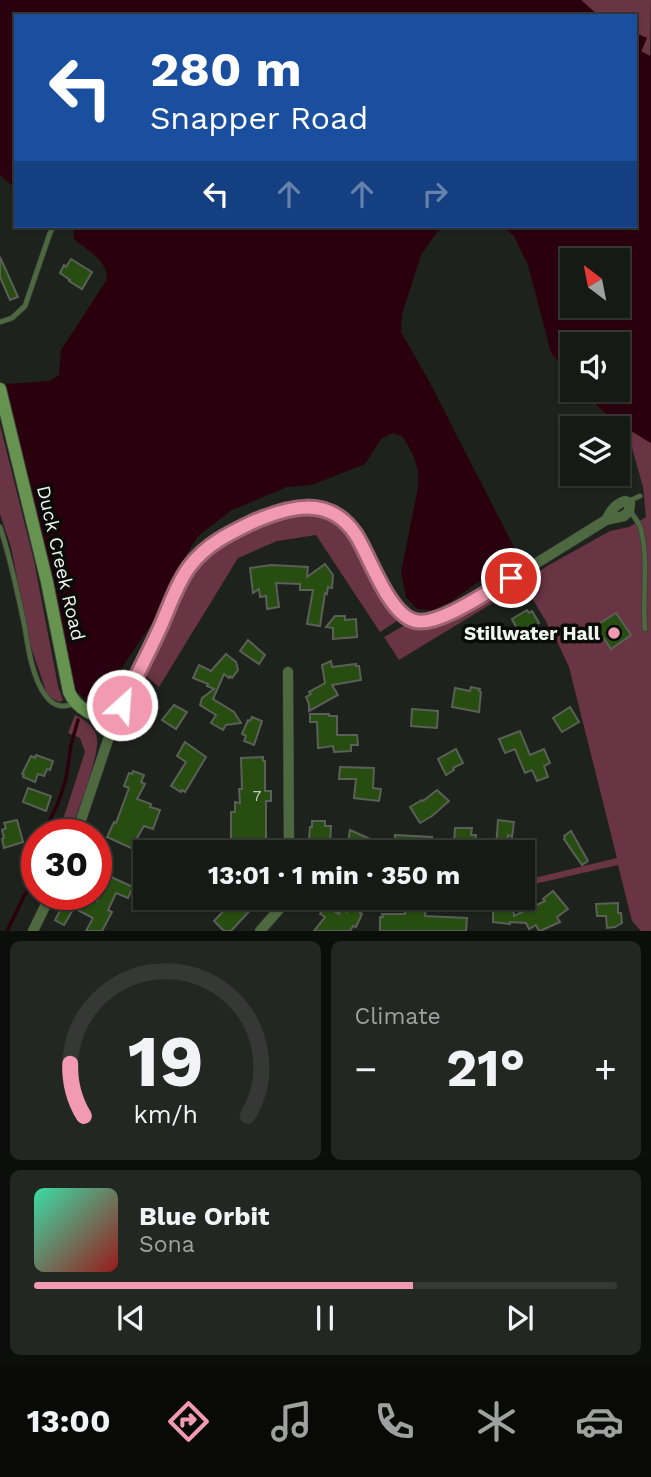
<!DOCTYPE html>
<html lang="en">
<head>
<meta charset="utf-8">
<style>
	:root { --surface:#161a15; --page:#232722; --text:#f1f3f6; --muted:#9ea1a0; --line:#353834; --accent:#f19ab1 }
	body { margin:0; font-family:"Work Sans",sans-serif; background:var(--page); color:var(--text); height:100vh; display:flex; flex-direction:column; font-size:26px; white-space:nowrap }
	* { box-sizing:border-box; margin:0 }
	p { font-size:23px; color:var(--muted) }
	.icon { flex:none; width:38px; height:38px; fill:none; stroke:currentColor; stroke-width:2; stroke-linecap:round; stroke-linejoin:round }
	.map { position:relative; height:931px; overflow:hidden }
	.details { display:flex; flex-direction:column; gap:10px; padding:10px; background:#0c0e0c; flex:1 }
	.details>* { flex:none }
	.guide { position:absolute; left:14px; top:14px; width:623px; height:214px; border-radius:0px; box-shadow:0 2px 5px #0004,0 0 0 2px var(--line); background:#1a4fa0; color:#fff; overflow:hidden }
	.needle { width:46px; rotate:328deg }
	.tools { position:absolute; left:560px; top:248px; display:grid; gap:14px }
	.tools a { display:grid; place-items:center; width:70px; height:70px; border-radius:0px; background:var(--surface); box-shadow:0 2px 5px #0004,0 0 0 2px var(--line); font-size:35px }
	.speed { position:absolute; left:21px; top:819px; display:flex; gap:14px; font-size:35px; font-weight:700; text-align:center }
	.speed>* { display:grid; place-content:center; width:91px; height:91px; border-radius:50%; background:var(--surface); box-shadow:0 2px 5px #0004,0 0 0 2px var(--line); line-height:1 }
	.speed .limit { border:10px solid #d22; background:#fff; color:#111 }
	.pin { position:absolute; display:grid; place-items:center; width:60px; height:60px; color:#fff; margin:-30px; border:4px solid #fff; border-radius:50%; box-shadow:0 2px 7px #0007 }
	.me { position:absolute; width:77px; margin:-38px; rotate:26deg; stroke-linejoin:round; filter:drop-shadow(0 0 5px #0008) }
	.turn { display:flex; align-items:center; gap:24px; height:147px; padding:0 21px; font-size:32px }
	.turn .icon { width:91px; height:91px; stroke-width:2.5 }
	.turn b { display:block; font-size:49px; line-height:60px }
	.lanes { display:flex; align-items:center; height:66px; padding:0 21px; background:#0003; justify-content:center; gap:35px; direction:ltr }
	.lanes .off { opacity:.35 }
	.big { font-size:52px; font-weight:700; line-height:1.1 }
	.details .tile { flex:1; display:flex; flex-direction:column; justify-content:center; gap:10px; min-width:0; padding:0 24px; border-radius:10px; background:var(--page) }
	.details .dial { align-items:center; gap:0 }
	.dial svg { height:182px; overflow:visible; fill:none; stroke:var(--line); stroke-width:7; stroke-linecap:round; text-anchor:middle }
	.dial text { fill:var(--text); stroke:none }
	.song { display:flex; align-items:center; gap:21px }
	.cover { width:84px; height:84px; border-radius:10px; background:linear-gradient(135deg,hsl(160 70% 55%),hsl(0 70% 35%)) }
	.played { height:7px; border-radius:4px; background:linear-gradient(90deg,var(--accent) 65%,var(--line) 65%) }
	.keys { display:flex; justify-content:space-around; direction:ltr }
	.heat { display:flex; justify-content:space-between; align-items:center; font-size:38px; direction:ltr }
	.details .tiles { flex:1; display:grid; gap:10px; grid-template-columns:1fr 1fr }
	.tile:last-child { grid-column:span 2 }
	.trip { position:absolute; left:133px; top:840px; width:402px; height:70px; border-radius:0px; background:var(--surface); box-shadow:0 2px 5px #0004,0 0 0 2px var(--line); font-weight:700; line-height:70px; text-align:center }
	.menu { display:flex; height:112px; justify-content:space-around; align-items:center; background:#090a08; color:var(--muted) }
	.menu .icon { width:49px; height:49px }
	.menu .current { color:var(--accent) }
	.menu b { font-size:32px; color:var(--text) }
	.map>svg:first-child { display:block }
	.green { fill:#693443; fill-rule:evenodd }
	.water { fill:#2a000f; fill-rule:evenodd }
	.lines { fill:none; stroke-linecap:round; stroke-linejoin:round }
	.stream { stroke:#2a000f; stroke-width:3.5 }
	.building { fill:#284d11; stroke:#5a5f58; stroke-width:2 }
	.lane-casing { stroke:#3b3f3a; stroke-width:6 }
	.street-casing { stroke:#3b3f3a; stroke-width:11 }
	.secondary-casing { stroke:#3b3f3a; stroke-width:14 }
	.lane { stroke:#4e6940; stroke-width:4.5 }
	.street { stroke:#4e6940; stroke-width:10 }
	.secondary { stroke:#669350; stroke-width:12 }
	.route-casing { stroke:#9d6473; stroke-width:18 }
	.route { stroke:#f19ab1; stroke-width:12 }
	.poi-dot { fill:#f19ab1; stroke:#090b09; stroke-width:2.5 }
	.labels { text-anchor:middle; dominant-baseline:central; stroke-width:7; stroke-linejoin:round; paint-order:stroke }
	.number-label { font-size:16px; fill:#becab8 }
	.street-label { font-size:19px; fill:#f0f3ef; stroke:#090b09 }
	.poi-label { font-size:19px; font-weight:bold; fill:#f0f3ef; stroke:#090b09; text-anchor:end }
</style>
</head>
<body>
<div class="map">
<svg width="651" height="931" viewBox="0 0 651 931">
	<rect width="100%" height="100%" fill="#1e221c"/>
	<!-- green -->
	<g class="green">
		<polygon points="581,0 651,0 650,56 641,52 647,38 635,33 635,16 599,16"/>
		<path d="M570,242L651,251V931H641L632,921L618,865L534,884V878L617,858L569,667L556,639L552,640L547,623L529,593V586L532,576L549,565L610,531L629,527L646,517L643,487L627,430L587,399L581,390H618V345H572V379L551,353ZM572,261H618V306H572Z"/>
		<polygon points="0,425 34,561 58,686 63,700 60,702 48,697 31,647 11,547 0,514"/>
		<polygon points="299,510 326,518 342,527 367,567 383,602 397,621 380,632 316,535 277,541 238,558 159,687 147,677 146,667 198,566 224,543 269,518"/>
		<polygon points="515,582 519,587 399,660 384,637 405,625 428,629 454,618"/>
		<path d="M75,715C84,720 92,724 96,734C102,750 82,798 76,817L67,823L60,835H58L85,752L80,738L68,733Z"/>
	</g>
	<!-- water -->
	<g class="water">
		<polygon points="0,0 581,0 599,16 16,16 16,189 0,175"/>
		<path d="M635,33L647,38L641,51L650,56L651,55V443C630,431 595,409 581,390H618V345H572V379L551,353L528,265L514,236L502,226H635ZM572,261H618V306H572Z"/>
		<path d="M73,226H449L437,232L421,255L402,314L401,332L429,381L517,553L452,601L432,610L417,609L406,597L401,572L418,488V470L413,455L403,437L393,433L381,439L365,464L312,485L287,487L232,510L198,536L186,555L156,617L121,669L88,701L74,690L35,506L5,384L49,381L59,375L61,350L106,281C111,263 87,250 74,239Z"/>
	</g>
	<g class="lines">
		<!-- stream -->
		<g class="stream">
			<polyline points="46,835 48,824 58,803 66,779 71,745 78,720"/>
			<polyline points="7,931 24,896 37,877"/>
		</g>
	</g>
	<!-- building -->
	<g class="building">
		<polygon points="0,257 18,297 10,300 0,277"/>
		<polygon points="71,259 92,272 82,289 69,281 70,280 60,273 64,265 66,267"/>
		<polygon points="325,564 333,575 332,588 328,587 327,594 325,593 320,626 307,624 313,590 300,590 300,584 276,583 279,607 267,609 266,596 260,597 259,589 253,593 250,568 271,565 308,567 307,577"/>
		<polygon points="527,610 529,613 532,611 539,623 520,634 512,619"/>
		<polygon points="616,613 631,635 611,649 596,626"/>
		<polygon points="335,616 345,616 345,620 356,619 357,637 333,639 333,628 326,627"/>
		<polygon points="248,640 265,655 259,664 240,651"/>
		<polygon points="226,654 236,662 238,670 232,678 230,676 229,678 224,674 213,699 234,712 241,723 226,725 223,730 211,723 216,715 200,705 202,698 214,689 207,686 208,684 193,678 199,665 211,671"/>
		<polygon points="331,661 332,667 356,664 356,666 359,666 361,680 332,685 338,695 309,711 309,704 306,697 311,694 309,692 325,683 322,665"/>
		<polygon points="471,687 480,689 479,691 481,692 479,712 452,707 455,688 470,691"/>
		<polygon points="174,705 187,712 176,729 162,720"/>
		<polygon points="570,707 579,722 562,732 553,718"/>
		<polygon points="412,709 438,711 437,728 411,726"/>
		<polygon points="310,714 329,714 329,716 337,716 337,735 357,735 358,745 351,745 351,751 334,752 333,746 318,748 317,722 310,722"/>
		<polygon points="252,717 262,721 254,745 244,741 246,736 242,734 248,720 250,721"/>
		<polygon points="520,731 530,755 544,749 550,763 544,766 548,777 537,781 532,770 525,773 515,749 505,753 499,739"/>
		<polygon points="185,742 206,757 185,792 182,790 181,792 171,786 186,762 177,756"/>
		<polygon points="456,749 463,763 453,768 454,770 446,775 438,759"/>
		<polygon points="36,755 53,761 50,770 47,769 44,776 38,774 35,782 23,777 24,775 22,774 31,756 35,758"/>
		<polygon points="263,757 263,761 265,761 265,791 271,791 271,801 266,801 266,852 231,852 231,812 235,812 235,802 240,803 239,789 242,789 241,758"/>
		<polygon points="340,767 374,768 373,788 381,789 379,801 354,798 356,779 339,779"/>
		<polygon points="133,771 144,775 141,782 145,784 137,799 151,804 150,807 160,810 153,829 144,826 131,848 107,837 114,822 116,823 129,788 124,786 129,773 132,774"/>
		<polygon points="28,788 51,796 46,811 23,802"/>
		<polygon points="437,790 449,801 432,816 420,823 410,807 422,800 423,801"/>
		<polygon points="17,820 23,842 4,848 2,839 4,838 2,830 6,828 4,823"/>
		<polygon points="498,820 514,822 512,837 508,835 506,850 496,848"/>
		<polygon points="312,821 325,821 325,826 331,826 330,843 319,843 319,845 317,845 317,852 308,852 310,827 312,827"/>
		<polygon points="455,828 472,828 471,835 476,835 475,845 454,844"/>
		<polygon points="350,830 370,839 370,846 358,847 348,842"/>
		<polygon points="571,831 588,861 582,865 564,839 565,838 564,836"/>
		<polygon points="395,835 432,837 432,840 441,840 440,852 394,851"/>
		<polygon points="109,876 133,887 128,898 116,893 108,910 112,912 102,931 86,931 93,918 74,908 64,925 55,920 69,894 75,897 77,894 84,894 97,901"/>
		<polygon points="553,891 568,909 557,917 560,922 540,931 539,931 536,925 529,929 526,923 510,922 510,924 493,922 493,900 502,900 506,904 513,904 514,916 545,901 543,899"/>
		<polygon points="223,898 244,898 254,906 231,931 224,931 214,921 230,904"/>
		<polygon points="354,902 363,906 360,913 362,914 356,927 353,926 350,931 314,931 325,917 320,914 325,906 339,914 341,909 347,912 349,909 351,910"/>
		<polygon points="618,903 618,913 621,913 622,923 615,927 607,928 606,916 597,916 596,904"/>
		<polygon points="416,906 426,907 425,916 467,918 466,931 380,931 380,917 383,917 382,914 405,914 405,910 416,911"/>
	</g>
	<g class="lines">
		<defs>
			<g id="lane">
				<polyline points="0,322 12,318 25,306 50,233 54,226"/>
				<polyline points="629,501 640,496"/>
				<path d="M630,511C634,517 640,523 641,530C649,562 642,597 645,629"/>
				<path d="M0,527C11,560 18,594 25,628C28,648 33,680 46,696C53,706 64,709 74,703"/>
			</g>
			<g id="street">
				<polyline points="288,672 289,852"/>
				<path d="M76,835L114,722L157,635L184,574L194,561L213,544L226,535L284,509L303,507L319,509L337,516L351,528L357,537L391,601L403,614L413,621L426,622L441,618L532,566L606,520L624,516L629,511L630,503L625,501C615,504 611,511 606,520"/>
				<polyline points="33,931 51,894"/>
				<polyline points="260,931 289,898"/>
			</g>
			<path id="secondary" d="M0,389L47,582L69,692C77,710 96,717 114,722"/>
		</defs>
		<!-- lane casing -->
		<use href="#lane" class="lane-casing"/>
		<!-- street casing -->
		<use href="#street" class="street-casing"/>
		<!-- secondary casing -->
		<use href="#secondary" class="secondary-casing"/>
		<!-- lane -->
		<use href="#lane" class="lane"/>
		<!-- street -->
		<use href="#street" class="street"/>
		<!-- secondary -->
		<use href="#secondary" class="secondary"/>
	</g>
	<g class="lines">
		<defs>
			<path id="route" d="M122,705C135,679 148,654 160,628C169,608 177,583 190,566C206,545 228,534 251,523C287,507 329,494 356,535C370,557 389,615 415,621C438,627 490,590 511,578"/>
		</defs>
		<!-- route casing -->
		<use href="#route" class="route-casing"/>
		<!-- route -->
		<use href="#route" class="route"/>
	</g>
	<!-- markers -->
	<circle class="poi-dot" cx="614" cy="633" r="7"/>
	<g class="labels">
		<!-- number labels -->
		<g class="number-label">
			<text x="257" y="795">7</text>
		</g>
		<!-- street labels -->
		<g class="street-label">
			<text transform="translate(61 563) rotate(77)">Duck Creek Road</text>
		</g>
		<!-- poi labels -->
		<g class="poi-label">
			<text x="600" y="633">Stillwater Hall</text>
		</g>
	</g>
</svg>
<div class="tools">
<a><svg class="needle" viewBox="-14 -14 28 28"><path d="M0-13l5 13h-10z" fill="#e53935"/><path d="M0 13l5-13h-10z" fill="#9ea1a0"/></svg></a>
<a><svg class="icon" aria-label="sound" viewBox="0 0 24 24"><path d="M4 9h4l5-4v14l-5-4H4zM17 9q2 3 0 6"/></svg></a>
<a><svg class="icon" aria-label="layers" viewBox="0 0 24 24"><path d="M12 4l9 5-9 5-9-5zM3 14l9 5 9-5"/></svg></a>
</div>
<div class="speed"><div class="limit">30</div></div>
<div class="pin" style="left:511px;top:578px;background:#d93025"><svg class="icon" aria-label="arrive" viewBox="0 0 24 24"><path d="M6 21V4h12l-3 4 3 4H6"/></svg></div>
<svg class="me" style="left:122px;top:705px" viewBox="-20 -20 40 40"><circle r="17" fill="#f19ab1" stroke="#fff" stroke-width="3"/><path d="M0-11L8 9 0 5-8 9z" fill="#fff"/></svg>
<div class="trip">13:01 · 1 min · 350 m</div>
<div class="guide">
<div class="turn"><svg class="icon" aria-label="left" viewBox="0 0 24 24"><path d="M17 20v-9H6M10 6l-5 5 5 5"/></svg><div><b>280 m</b>Snapper Road</div></div>
<div class="lanes"><svg class="icon" aria-label="left" viewBox="0 0 24 24"><path d="M17 20v-9H6M10 6l-5 5 5 5"/></svg><svg class="icon off" aria-label="ahead" viewBox="0 0 24 24"><path d="M12 20V5M6 11l6-6 6 6"/></svg><svg class="icon off" aria-label="ahead" viewBox="0 0 24 24"><path d="M12 20V5M6 11l6-6 6 6"/></svg><svg class="icon off" aria-label="right" viewBox="0 0 24 24"><path d="M7 20v-9h11M14 6l5 5-5 5"/></svg></div>
</div>
</div>
<section class="details">
<div class="tiles">
<div class="tile dial"><svg viewBox="0 0 100 80">
<path d="M14 69A42 42 0 1 1 86 69"/>
<path d="M14 69A42 42 0 0 1 8 46" stroke="#f19ab1"/>
<text x="50" y="56" font-size="32" font-weight="700">19</text>
<text x="50" y="72" font-size="11">km/h</text>
</svg></div>
<div class="tile"><p>Climate</p>
<div class="heat"><a>−</a><b class="big">21°</b><a>+</a></div>
</div>
<div class="tile">
<div class="song"><i class="cover"></i><div><b>Blue Orbit</b><p>Sona</p></div></div>
<div class="played"></div>
<div class="keys"><svg class="icon" aria-label="previous" viewBox="0 0 24 24"><path d="M18 5L8 12l10 7zM5 5v14"/></svg><svg class="icon" aria-label="pause" viewBox="0 0 24 24"><path d="M8 5v14M16 5v14"/></svg><svg class="icon" aria-label="next" viewBox="0 0 24 24"><path d="M6 5l10 7-10 7zM19 5v14"/></svg></div>
</div>
</div>
</section>
<nav class="menu">
<b>13:00</b>
<svg class="icon current" aria-label="directions" viewBox="0 0 24 24"><path d="M12 3l9 9-9 9-9-9zM9 14v-3h6M13 9l2 2-2 2"/></svg>
<svg class="icon" aria-label="music" viewBox="0 0 24 24"><path d="M9 18V5l10-2v13"/><circle cx="6" cy="18" r="3"/><circle cx="16" cy="16" r="3"/></svg>
<svg class="icon" aria-label="phone" viewBox="0 0 24 24"><path d="M5 4h4l2 5-3 2q2 4 5 5l2-3 5 2v4C11 20 4 13 5 4z"/></svg>
<svg class="icon" aria-label="climate" viewBox="0 0 24 24"><path d="M12 3v18M4 7l16 10M4 17L20 7"/></svg>
<svg class="icon" aria-label="car" viewBox="0 0 24 24"><path d="M5 17H2v-5l4-1 3-4h7l3 4 3 1v5h-3M9 17h6M6 11h13"/><circle cx="7" cy="17" r="2"/><circle cx="17" cy="17" r="2"/></svg>
</nav>
</body>
</html>
